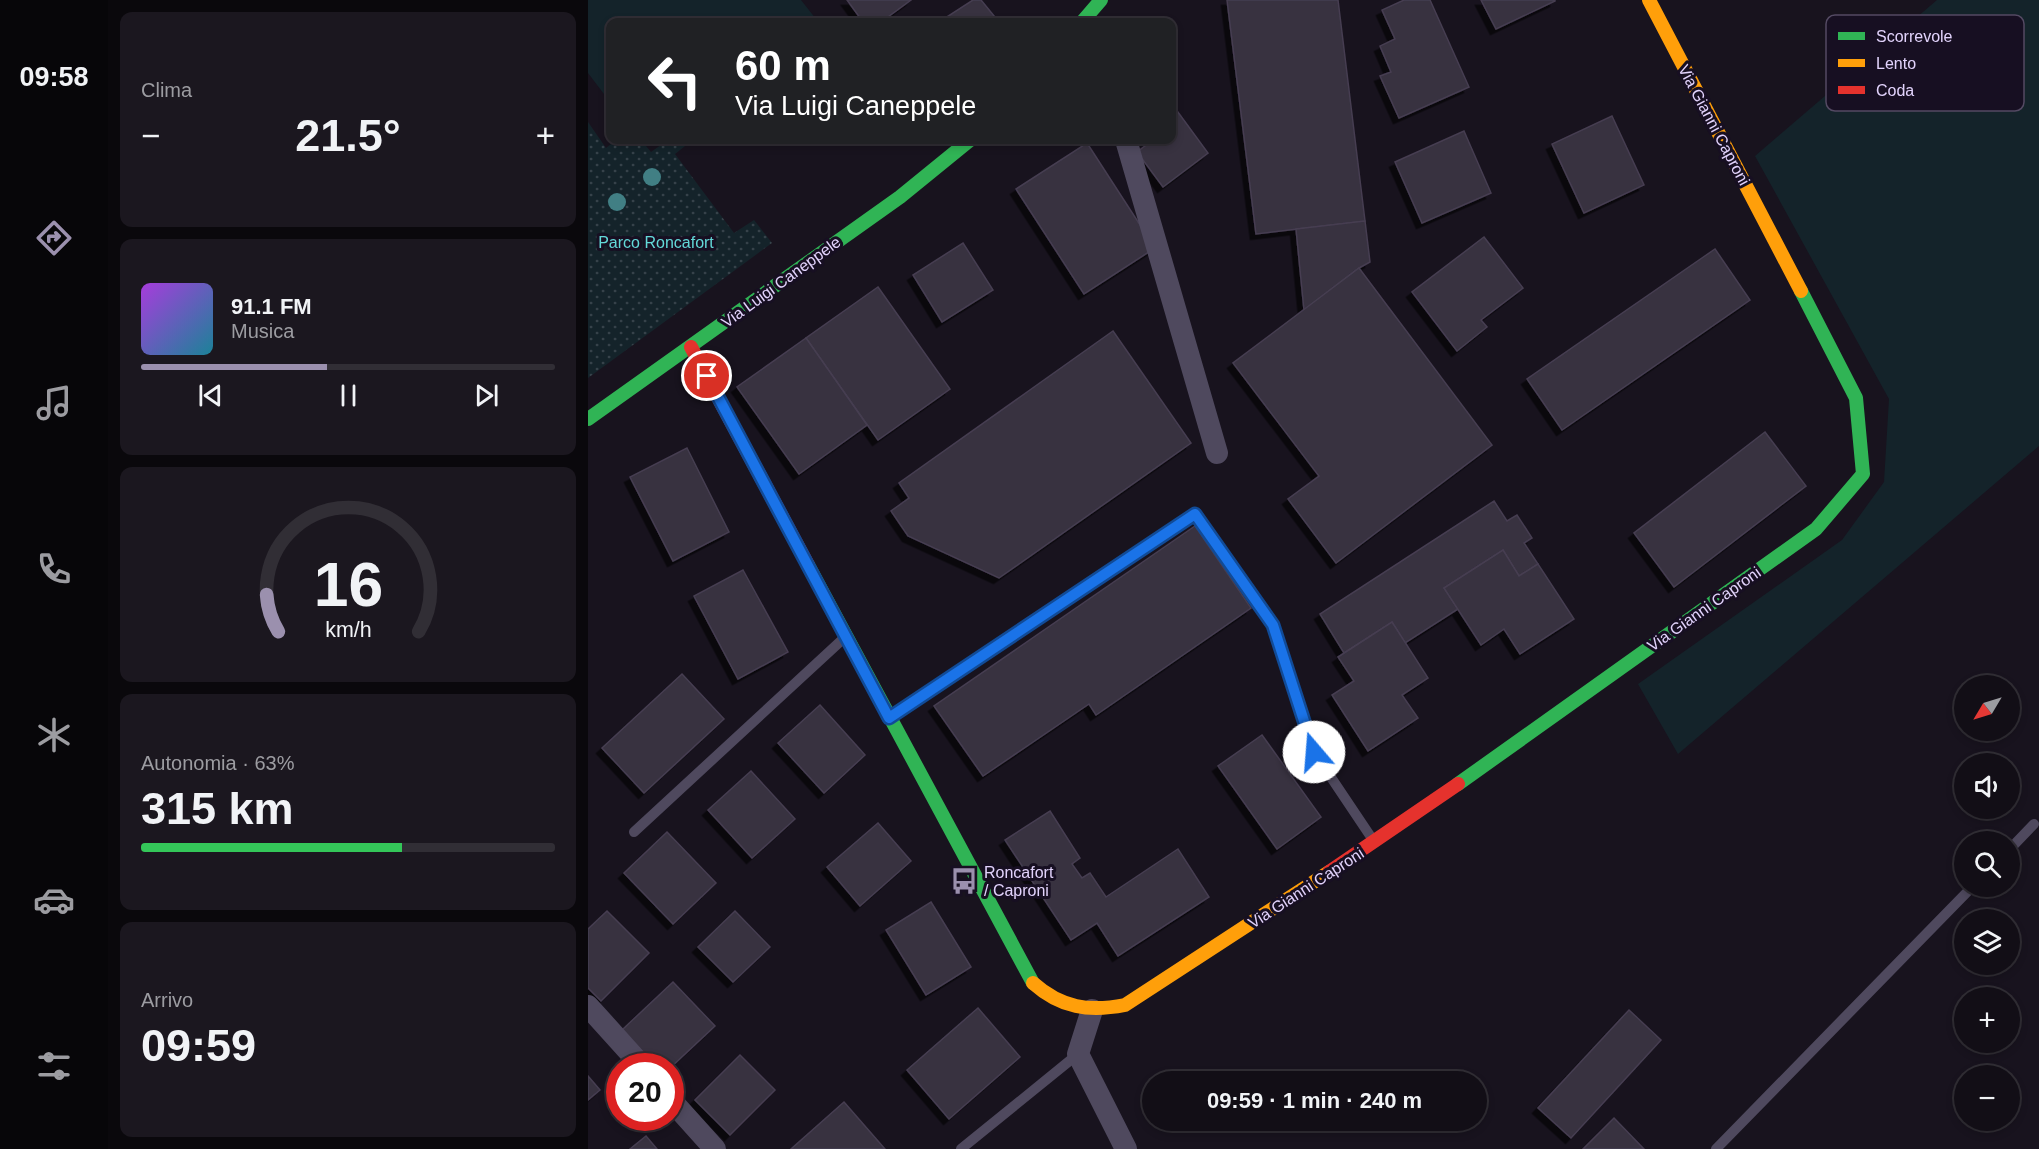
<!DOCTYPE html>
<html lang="it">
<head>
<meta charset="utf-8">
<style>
	:root { --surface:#120e16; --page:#1b171f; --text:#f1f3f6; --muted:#9c9ca1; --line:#312e35; --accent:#9b90ae }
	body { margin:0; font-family:Arial,sans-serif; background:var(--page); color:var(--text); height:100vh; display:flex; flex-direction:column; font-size:22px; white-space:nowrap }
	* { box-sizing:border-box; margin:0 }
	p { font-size:20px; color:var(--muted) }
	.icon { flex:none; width:33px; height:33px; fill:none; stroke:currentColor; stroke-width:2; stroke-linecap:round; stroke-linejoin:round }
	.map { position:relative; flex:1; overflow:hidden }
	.sheet { display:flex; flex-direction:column; gap:12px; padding:12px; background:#0a080c; width:480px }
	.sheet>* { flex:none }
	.hud { position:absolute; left:18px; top:18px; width:570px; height:126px; border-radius:12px; box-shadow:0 3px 9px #0003,0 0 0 2px var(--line); background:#202124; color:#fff; overflow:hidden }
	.needle { width:39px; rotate:232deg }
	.controls { position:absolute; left:1366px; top:675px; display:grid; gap:12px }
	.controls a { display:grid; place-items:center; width:66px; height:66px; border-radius:50%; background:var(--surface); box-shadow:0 3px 9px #0003,0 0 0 2px var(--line); font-size:30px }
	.speed { position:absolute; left:18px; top:1053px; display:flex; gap:12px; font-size:30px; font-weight:700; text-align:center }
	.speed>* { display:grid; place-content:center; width:78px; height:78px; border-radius:50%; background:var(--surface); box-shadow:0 3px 9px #0003,0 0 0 2px var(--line); line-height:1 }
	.speed .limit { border:9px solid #d22; background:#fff; color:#111 }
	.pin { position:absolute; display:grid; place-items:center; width:51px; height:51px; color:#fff; margin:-26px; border:3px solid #fff; border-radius:50%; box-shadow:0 2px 6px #0007 }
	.me { position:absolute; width:66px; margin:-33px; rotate:342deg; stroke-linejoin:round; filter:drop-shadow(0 0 4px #0008) }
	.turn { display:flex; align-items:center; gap:21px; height:126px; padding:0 30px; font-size:27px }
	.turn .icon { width:78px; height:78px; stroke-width:2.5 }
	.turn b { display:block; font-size:42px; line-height:51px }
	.big { font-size:45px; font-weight:700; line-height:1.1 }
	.sheet .card { flex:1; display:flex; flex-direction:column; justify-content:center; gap:9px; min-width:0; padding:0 21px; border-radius:12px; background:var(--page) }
	.sheet .dial { align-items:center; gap:0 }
	.dial svg { height:156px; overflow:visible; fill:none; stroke:var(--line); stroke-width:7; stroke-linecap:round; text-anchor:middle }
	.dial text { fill:var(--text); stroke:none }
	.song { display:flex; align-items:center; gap:18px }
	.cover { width:72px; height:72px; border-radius:9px; background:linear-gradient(135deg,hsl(280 70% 55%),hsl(190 70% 35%)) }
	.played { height:6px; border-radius:3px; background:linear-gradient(90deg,var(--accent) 45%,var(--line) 45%) }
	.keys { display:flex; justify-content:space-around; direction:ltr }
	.heat { display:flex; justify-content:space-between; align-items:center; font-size:33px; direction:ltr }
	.charge { height:9px; border-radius:4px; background:linear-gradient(90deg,#34c759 63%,var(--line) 0) }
	.trip { position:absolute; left:554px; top:1071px; width:345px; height:60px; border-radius:30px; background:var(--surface); box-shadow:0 3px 9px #0003,0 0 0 2px var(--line); font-weight:700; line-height:60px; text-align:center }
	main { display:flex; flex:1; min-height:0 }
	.tab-bar { display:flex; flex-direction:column; width:108px; justify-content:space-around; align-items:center; background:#070609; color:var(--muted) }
	.tab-bar .icon { width:42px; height:42px }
	.tab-bar .active { color:var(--accent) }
	.tab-bar b { font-size:27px; color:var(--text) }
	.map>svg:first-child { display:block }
	.green { fill:#14232a }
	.park { fill:url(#park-dots) }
	.building { fill:#373140; stroke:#463e51; stroke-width:1.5; filter:url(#shadow) }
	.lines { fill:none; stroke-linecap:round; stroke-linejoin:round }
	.lane { stroke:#4f495e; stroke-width:10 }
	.street { stroke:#4f495e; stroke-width:22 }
	.fast { stroke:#30b455; stroke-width:14 }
	.slow { stroke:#ff9f0a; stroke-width:14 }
	.jam { stroke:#e5322d; stroke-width:14 }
	.tree { fill:#417f84 }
	.route-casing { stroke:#114b97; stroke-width:15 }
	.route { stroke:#1a73e8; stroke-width:10 }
	.labels { text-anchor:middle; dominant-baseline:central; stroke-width:6; stroke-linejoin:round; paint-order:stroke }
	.street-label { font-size:16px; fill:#e2d3fc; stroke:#170f22 }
	.park-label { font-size:16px; fill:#63d8d8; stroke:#170f22 }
	.poi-label { font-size:16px; fill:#e2d3fc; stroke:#170f22; text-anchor:start }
	.key { fill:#170f22; stroke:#544a63; stroke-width:1.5 }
	.key-label { font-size:16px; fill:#e2d3fc }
</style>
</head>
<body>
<main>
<nav class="tab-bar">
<b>09:58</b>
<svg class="icon active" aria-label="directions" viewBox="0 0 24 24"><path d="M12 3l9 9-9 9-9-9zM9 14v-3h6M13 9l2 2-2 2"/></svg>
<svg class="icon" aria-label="music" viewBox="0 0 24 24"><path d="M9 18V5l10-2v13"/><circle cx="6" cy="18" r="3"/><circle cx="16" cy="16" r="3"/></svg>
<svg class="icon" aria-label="phone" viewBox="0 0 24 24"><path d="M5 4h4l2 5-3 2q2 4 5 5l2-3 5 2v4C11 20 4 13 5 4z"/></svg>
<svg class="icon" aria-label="climate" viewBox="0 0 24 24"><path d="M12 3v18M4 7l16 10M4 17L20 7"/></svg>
<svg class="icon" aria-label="car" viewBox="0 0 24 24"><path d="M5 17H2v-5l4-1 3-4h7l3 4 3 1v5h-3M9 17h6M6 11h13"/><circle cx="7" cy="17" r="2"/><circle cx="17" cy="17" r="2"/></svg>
<svg class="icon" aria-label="filters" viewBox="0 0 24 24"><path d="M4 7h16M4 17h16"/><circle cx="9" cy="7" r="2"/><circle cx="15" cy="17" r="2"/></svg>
</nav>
<section class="sheet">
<div class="card"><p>Clima</p>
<div class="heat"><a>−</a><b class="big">21.5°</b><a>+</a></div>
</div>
<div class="card">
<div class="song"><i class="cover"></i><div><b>91.1 FM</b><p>Musica</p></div></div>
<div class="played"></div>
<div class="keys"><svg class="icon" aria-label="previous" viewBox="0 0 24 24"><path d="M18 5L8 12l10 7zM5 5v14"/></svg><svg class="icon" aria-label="pause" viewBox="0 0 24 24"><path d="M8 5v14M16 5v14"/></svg><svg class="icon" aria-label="next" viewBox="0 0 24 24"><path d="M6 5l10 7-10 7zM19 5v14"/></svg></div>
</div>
<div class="card dial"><svg viewBox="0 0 100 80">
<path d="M14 69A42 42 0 1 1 86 69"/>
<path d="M14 69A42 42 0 0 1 8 50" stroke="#9b90ae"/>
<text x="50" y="56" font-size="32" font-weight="700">16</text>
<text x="50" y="72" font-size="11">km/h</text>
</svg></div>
<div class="card"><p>Autonomia · 63%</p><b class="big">315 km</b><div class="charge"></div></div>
<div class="card"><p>Arrivo</p><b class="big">09:59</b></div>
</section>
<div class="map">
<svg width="1451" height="1149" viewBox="0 0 1451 1149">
	<defs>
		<pattern id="park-dots" width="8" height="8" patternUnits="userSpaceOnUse" patternTransform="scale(1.5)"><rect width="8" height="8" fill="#14232a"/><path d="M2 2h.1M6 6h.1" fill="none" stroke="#36424a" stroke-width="1.8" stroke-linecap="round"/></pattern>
		<filter id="shadow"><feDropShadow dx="-5.5" dy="5.5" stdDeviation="0" flood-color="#0009"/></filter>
	</defs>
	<rect width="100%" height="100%" fill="#18131e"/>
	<!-- green -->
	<g class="green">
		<polygon points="0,0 213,0 228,19 224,22 22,22 22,102 0,73"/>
		<polygon points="1349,0 1451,0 1451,446 1090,754 1050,684 1254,540 1296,482 1301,399 1167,156"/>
	</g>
	<!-- park -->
	<polygon class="park" points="0,122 18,148 28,140 53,140 63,152 80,140 100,140 102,142 87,154 146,233 166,220 184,243 0,378"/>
	<!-- building -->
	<g class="building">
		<polygon points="259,0 323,0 293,22 275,22"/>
		<polygon points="385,0 393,0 411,22 351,22"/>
		<polygon points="639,0 750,0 777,221 668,234"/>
		<polygon points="816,0 842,0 881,87 811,118 792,76 803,72 792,46 807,39 794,10"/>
		<polygon points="893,0 967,0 967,1 908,29"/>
		<polygon points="584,104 620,153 575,187 549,152 565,140 584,140"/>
		<polygon points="1024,116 1056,185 996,213 964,144"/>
		<polygon points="876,131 903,193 834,223 807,162"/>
		<polygon points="499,143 567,248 496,294 428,189"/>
		<polygon points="777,221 782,262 771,268 716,310 708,229"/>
		<polygon points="896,237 935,288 893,320 899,327 869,351 824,292"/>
		<polygon points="375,243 405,290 354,322 325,275"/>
		<polygon points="1127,249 1162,300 974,430 939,379"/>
		<polygon points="771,268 904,445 748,563 700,499 731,476 645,363"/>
		<polygon points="290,287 362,389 290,440 218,338"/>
		<polygon points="525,331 603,443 411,578 320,536 303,511 321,498 311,483"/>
		<polygon points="218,338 279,425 211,474 149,387"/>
		<polygon points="1177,432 1218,486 1086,587 1046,533"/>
		<polygon points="99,448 141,532 85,561 42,477"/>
		<polygon points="906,501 919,521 929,515 944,538 936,543 950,564 931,576 915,550 856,588 870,609 817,643 804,622 756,653 732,614"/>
		<polygon points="607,526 663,608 508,715 501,704 395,776 346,706"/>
		<polygon points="915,550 931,576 950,564 986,619 932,654 916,629 893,645 856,588"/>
		<polygon points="155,570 200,652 150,679 106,596"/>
		<polygon points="804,622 840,678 814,695 830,718 780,751 744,695 766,681 750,657"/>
		<polygon points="94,674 136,719 56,793 14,748"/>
		<polygon points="232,705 277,755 236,793 190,743"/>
		<polygon points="674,735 733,817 689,849 630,766"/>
		<polygon points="163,771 207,819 164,858 120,810"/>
		<polygon points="462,811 492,858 484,864 494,878 502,873 518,897 590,849 621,897 530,956 509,923 483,940 417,840"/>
		<polygon points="290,823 323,861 272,906 239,867"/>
		<polygon points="79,832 128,883 85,924 36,873"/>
		<polygon points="343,902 383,967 338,995 298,930"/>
		<polygon points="19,911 61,953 13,1001 0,988 0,929"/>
		<polygon points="147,911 182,947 145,982 110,947"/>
		<polygon points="85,982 127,1026 82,1068 82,1066 68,1066 34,1030"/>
		<polygon points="390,1008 432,1057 361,1119 319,1070"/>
		<polygon points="1041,1010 1073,1040 983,1138 950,1108"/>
		<polygon points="152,1055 187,1090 142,1135 107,1100"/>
		<polygon points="0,1076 12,1090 0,1100"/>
		<polygon points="256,1102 297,1149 203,1149"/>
		<polygon points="1026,1118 1056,1149 995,1149"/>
		<polygon points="58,1136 69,1149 42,1149"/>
	</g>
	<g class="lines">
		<!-- lane -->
		<g class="lane">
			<polyline points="304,715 607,514 685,625 726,752 785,840"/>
			<polyline points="46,832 255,639"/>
			<polyline points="1422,849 1446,824"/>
			<polyline points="373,1149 490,1054"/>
			<polyline points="1128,1149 1385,886"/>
		</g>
		<!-- street -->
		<g class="street">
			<polyline points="538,140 629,453"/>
			<polyline points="0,1006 54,1066"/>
			<polyline points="504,1010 490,1054 538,1149"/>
			<polyline points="82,1099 127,1149"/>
		</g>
		<!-- fast -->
		<g class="fast">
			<polyline points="494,22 513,0"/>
			<polyline points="0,419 312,197 382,140"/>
			<polyline points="220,565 445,983"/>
			<polyline points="870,784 1228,529 1275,474 1268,398 1213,291"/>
		</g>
		<!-- slow -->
		<g class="slow">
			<polyline points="1061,0 1213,291"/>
			<path d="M445,983C473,1008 501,1012 537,1005L741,872"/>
		</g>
		<!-- jam -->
		<g class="jam">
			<polyline points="103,347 220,565"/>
			<polyline points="741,872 870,784"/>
		</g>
	</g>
	<!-- trees -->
	<g class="tree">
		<circle cx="64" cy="177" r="9"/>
		<circle cx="29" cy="202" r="9"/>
	</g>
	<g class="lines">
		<defs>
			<polyline id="route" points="119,376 301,718 607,514 685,625 726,752"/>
		</defs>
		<!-- route casing -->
		<use href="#route" class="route-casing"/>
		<!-- route -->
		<use href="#route" class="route"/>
	</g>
	<!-- icons -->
	<defs>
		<symbol id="bus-bare" viewBox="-9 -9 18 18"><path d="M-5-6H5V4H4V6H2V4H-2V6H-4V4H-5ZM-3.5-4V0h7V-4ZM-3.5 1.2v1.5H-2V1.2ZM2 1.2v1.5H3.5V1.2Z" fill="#9b90ae" stroke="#170f22" stroke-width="2.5" paint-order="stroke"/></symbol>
	</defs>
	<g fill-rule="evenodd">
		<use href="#bus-bare" x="357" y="862" width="38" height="38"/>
	</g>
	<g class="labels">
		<!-- street labels -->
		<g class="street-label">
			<text transform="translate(1126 125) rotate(62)">Via Gianni Caproni</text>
			<text transform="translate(193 282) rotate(-36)">Via Luigi Caneppele</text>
			<text transform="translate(1116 609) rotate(-35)">Via Gianni Caproni</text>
			<text transform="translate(718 888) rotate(-33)">Via Gianni Caproni</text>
		</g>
		<!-- park labels -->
		<g class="park-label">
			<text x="68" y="242">Parco Roncafort</text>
		</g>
		<!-- poi labels -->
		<g class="poi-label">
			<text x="396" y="872">Roncafort<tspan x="396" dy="18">/ Caproni</tspan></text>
		</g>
	</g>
	<!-- legend -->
	<rect x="1238" y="15" width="198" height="96" rx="9" class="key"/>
	<rect x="1250" y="32" width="27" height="8" fill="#30b455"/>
	<rect x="1250" y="59" width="27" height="8" fill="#ff9f0a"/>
	<rect x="1250" y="86" width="27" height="8" fill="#e5322d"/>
	<g class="key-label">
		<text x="1288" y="42">Scorrevole</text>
		<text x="1288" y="69">Lento</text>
		<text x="1288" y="96">Coda</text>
	</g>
</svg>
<div class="controls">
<a><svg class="needle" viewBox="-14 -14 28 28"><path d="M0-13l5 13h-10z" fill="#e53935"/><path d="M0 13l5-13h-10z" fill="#9c9ca1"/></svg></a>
<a><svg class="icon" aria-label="sound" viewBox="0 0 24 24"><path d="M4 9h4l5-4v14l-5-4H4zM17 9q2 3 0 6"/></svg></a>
<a><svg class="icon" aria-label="search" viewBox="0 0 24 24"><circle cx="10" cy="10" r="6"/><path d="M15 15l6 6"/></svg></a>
<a><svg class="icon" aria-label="layers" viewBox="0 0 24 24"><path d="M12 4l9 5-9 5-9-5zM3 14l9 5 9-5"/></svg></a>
<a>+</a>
<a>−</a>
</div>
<div class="speed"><div class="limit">20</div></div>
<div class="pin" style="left:119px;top:376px;background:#d93025"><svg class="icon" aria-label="arrive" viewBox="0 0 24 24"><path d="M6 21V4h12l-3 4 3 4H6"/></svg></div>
<svg class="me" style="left:726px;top:752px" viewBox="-20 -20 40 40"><circle r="19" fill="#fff"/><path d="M0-13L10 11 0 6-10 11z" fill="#1a73e8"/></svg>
<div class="trip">09:59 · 1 min · 240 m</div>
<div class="hud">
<div class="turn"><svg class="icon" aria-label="left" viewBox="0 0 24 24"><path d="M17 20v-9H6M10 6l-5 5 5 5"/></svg><div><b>60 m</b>Via Luigi Caneppele</div></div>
</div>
</div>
</main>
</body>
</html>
